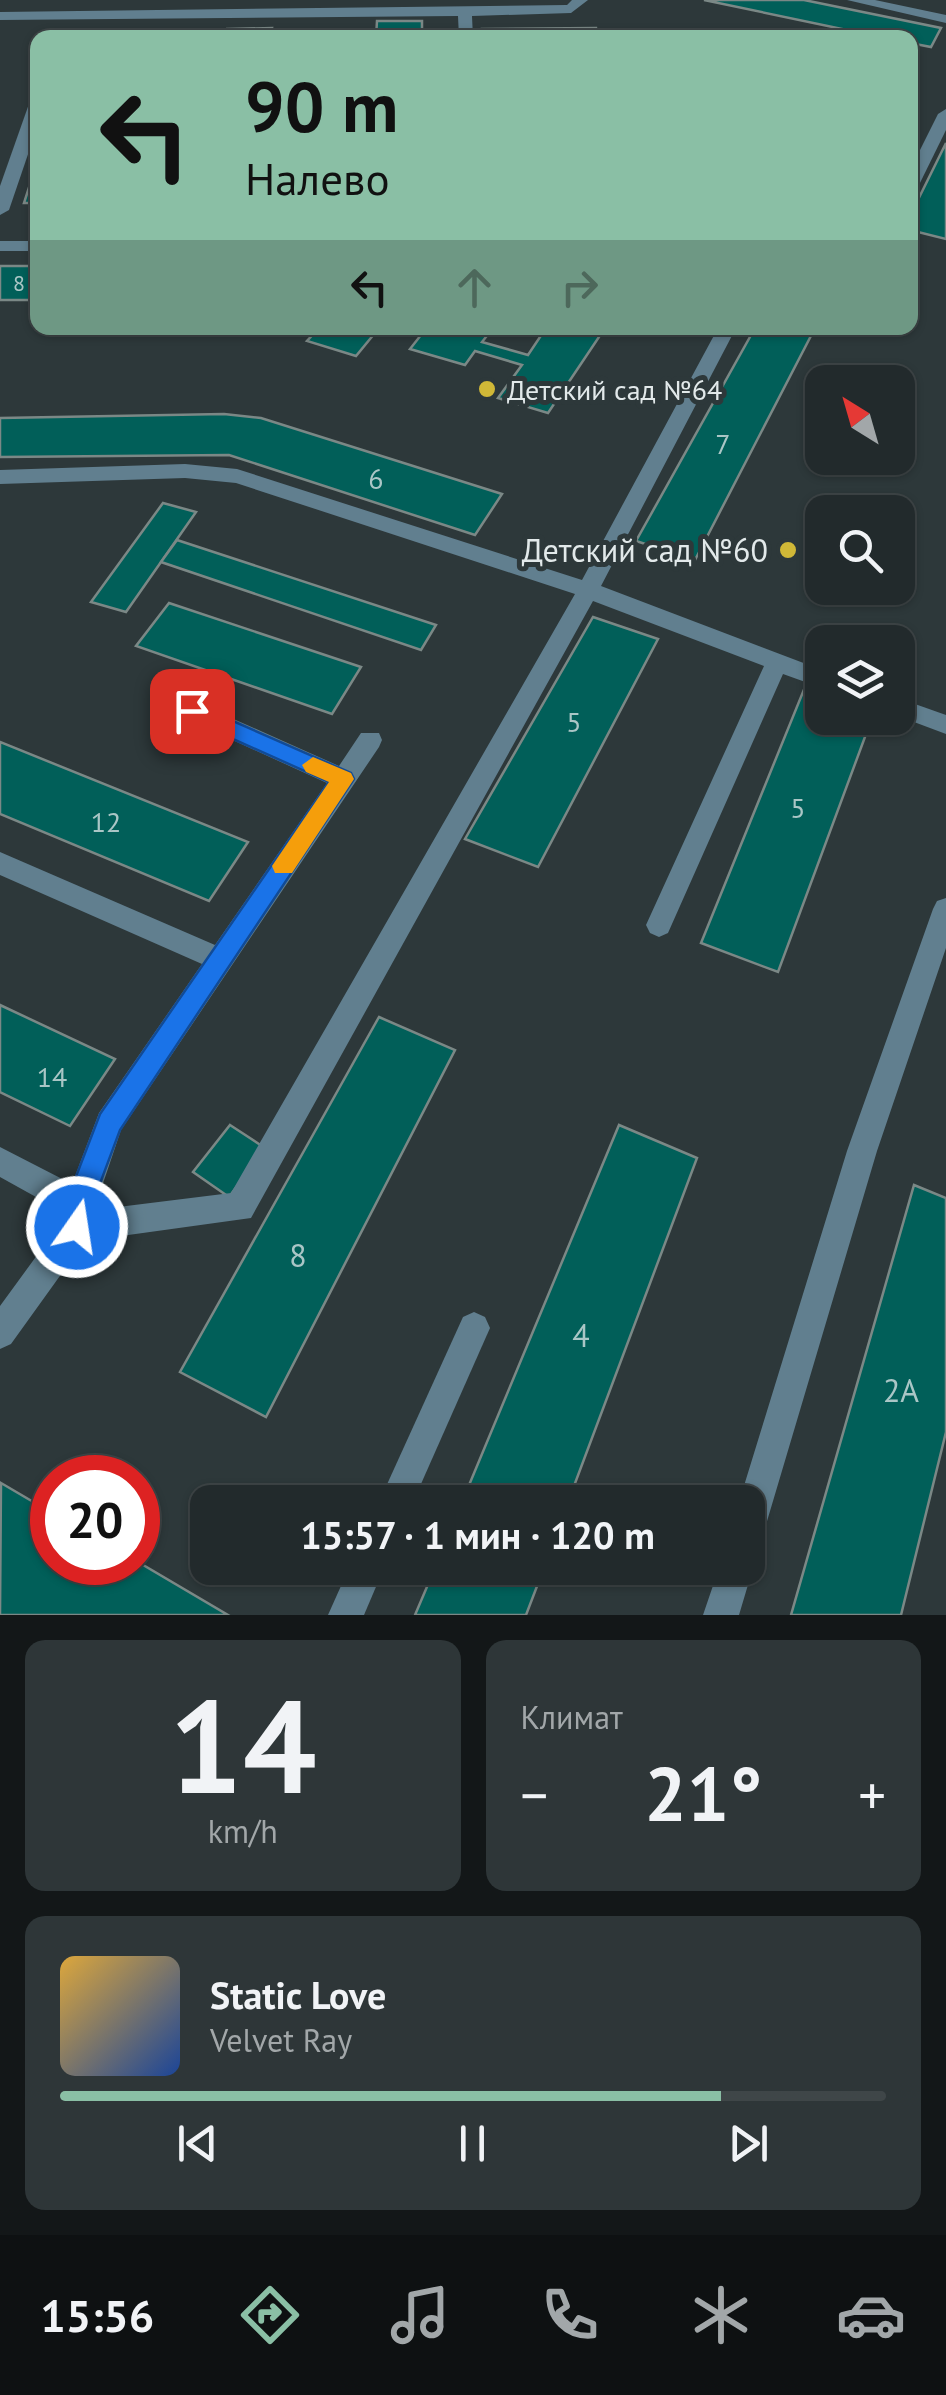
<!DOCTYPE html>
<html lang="ru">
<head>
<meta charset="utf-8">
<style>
	:root { --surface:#222a2c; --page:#2e3638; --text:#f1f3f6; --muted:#a2a7a9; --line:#3f4648; --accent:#8abfa5 }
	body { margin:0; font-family:"PT Sans",sans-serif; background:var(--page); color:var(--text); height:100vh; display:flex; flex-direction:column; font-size:38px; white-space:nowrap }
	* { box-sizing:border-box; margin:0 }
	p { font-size:32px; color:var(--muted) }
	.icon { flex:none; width:55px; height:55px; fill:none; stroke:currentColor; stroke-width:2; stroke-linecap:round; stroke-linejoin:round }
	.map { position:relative; height:1615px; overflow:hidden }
	.panel { display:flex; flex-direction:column; gap:25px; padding:25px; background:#131718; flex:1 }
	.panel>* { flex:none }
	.top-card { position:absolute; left:30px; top:30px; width:888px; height:305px; border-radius:20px; box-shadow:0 2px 8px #0004,0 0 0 2px var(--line); background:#8abfa5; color:#111; overflow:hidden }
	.needle { width:65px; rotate:323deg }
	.fabs { position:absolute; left:805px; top:365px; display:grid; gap:20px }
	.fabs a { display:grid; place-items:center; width:110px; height:110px; border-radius:20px; background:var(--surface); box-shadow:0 2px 8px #0004,0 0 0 2px var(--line); font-size:50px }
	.speed { position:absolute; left:30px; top:1455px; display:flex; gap:20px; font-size:50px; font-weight:700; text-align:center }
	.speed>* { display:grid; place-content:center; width:130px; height:130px; border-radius:50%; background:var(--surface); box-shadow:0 2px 8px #0004,0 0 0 2px var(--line); line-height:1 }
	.speed .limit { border:15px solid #d22; background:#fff; color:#111 }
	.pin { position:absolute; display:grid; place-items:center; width:85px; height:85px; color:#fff; margin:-42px; border-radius:20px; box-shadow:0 5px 15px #0006 }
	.me { position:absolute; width:110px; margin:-55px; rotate:13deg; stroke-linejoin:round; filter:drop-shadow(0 0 8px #0008) }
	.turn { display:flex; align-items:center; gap:35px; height:210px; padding:0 50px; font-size:45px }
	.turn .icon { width:130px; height:130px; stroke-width:2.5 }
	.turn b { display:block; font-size:70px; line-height:85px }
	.lanes { display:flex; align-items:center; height:95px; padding:0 50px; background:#0003; justify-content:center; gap:50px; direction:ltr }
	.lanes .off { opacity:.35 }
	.big { font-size:75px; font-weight:700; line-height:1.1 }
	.panel .card { flex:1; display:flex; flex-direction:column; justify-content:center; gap:15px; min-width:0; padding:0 35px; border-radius:20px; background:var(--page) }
	.panel .dial { align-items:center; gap:0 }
	.dial b { font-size:130px; line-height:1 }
	.song { display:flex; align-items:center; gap:30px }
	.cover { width:120px; height:120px; border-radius:15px; background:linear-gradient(135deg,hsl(40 70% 55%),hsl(220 70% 35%)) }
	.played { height:10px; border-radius:5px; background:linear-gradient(90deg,var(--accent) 80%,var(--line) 80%) }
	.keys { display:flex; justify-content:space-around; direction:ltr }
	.heat { display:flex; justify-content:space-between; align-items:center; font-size:55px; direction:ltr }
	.panel .tiles { flex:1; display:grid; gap:25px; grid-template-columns:1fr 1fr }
	.card:last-child { grid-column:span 2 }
	.trip { position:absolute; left:190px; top:1485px; width:575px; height:100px; border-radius:20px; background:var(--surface); box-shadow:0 2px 8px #0004,0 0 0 2px var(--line); font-weight:700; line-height:100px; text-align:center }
	.dock { display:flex; height:160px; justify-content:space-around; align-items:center; background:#0e1112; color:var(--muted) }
	.dock .icon { width:70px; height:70px }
	.dock .selected { color:var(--accent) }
	.dock b { font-size:45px; color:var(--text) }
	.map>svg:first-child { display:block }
	.building { fill:#015f59; stroke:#7b8886; stroke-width:2.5 }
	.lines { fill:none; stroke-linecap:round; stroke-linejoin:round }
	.minor { fill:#617f8f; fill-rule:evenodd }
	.route { fill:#1a73e8; stroke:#114b97; stroke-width:2.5 }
	.slow { fill:#f59e0b }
	.poi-dot { fill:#d0b837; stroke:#2d383a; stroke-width:4 }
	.labels { text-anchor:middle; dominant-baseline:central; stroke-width:10; stroke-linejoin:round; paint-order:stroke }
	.far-number-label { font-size:22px; fill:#aac6c6 }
	.far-poi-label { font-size:28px; fill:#e2e9ea; stroke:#2d383a; text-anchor:start }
	.number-label { font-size:28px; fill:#aac6c6 }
	.poi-label { font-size:32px; fill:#e2e9ea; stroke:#2d383a; text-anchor:end }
	.near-number-label { font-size:32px; fill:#aac6c6 }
</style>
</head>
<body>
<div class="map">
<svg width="946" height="1615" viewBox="0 0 946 1615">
	<rect width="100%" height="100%" fill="#2d383a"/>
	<!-- building -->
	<g class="building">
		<polygon points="704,0 804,0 941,28 931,47 910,43 910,38 885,38"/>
		<polygon points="377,21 422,21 422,38 376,38"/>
		<polygon points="272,28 270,38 225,38 227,29"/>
		<polygon points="596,28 597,38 483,38 482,29"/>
		<polygon points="78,30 122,30 119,38 76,38"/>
		<polygon points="946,143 946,239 910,230 910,216"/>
		<polygon points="38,160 38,203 24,203 33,175"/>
		<rect x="0" y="266" width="38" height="34"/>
		<polygon points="319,328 379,328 356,356 307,341"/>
		<polygon points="395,328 493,328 482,342 528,355 546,328 605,328 548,413 498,398 522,365 475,351 465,365 410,349 421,335"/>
		<polygon points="755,328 815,328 695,560 636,541"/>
		<polygon points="224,414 261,418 502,494 475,535 229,455 0,457 0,418"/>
		<polygon points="163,503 196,512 126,612 91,602"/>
		<polygon points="177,540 436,625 421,650 161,562"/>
		<polygon points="169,603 361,667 332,714 136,646"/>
		<polygon points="593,617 658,639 538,867 465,839"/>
		<polygon points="805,687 822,693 822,718 872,718 778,972 701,943"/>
		<polygon points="0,742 248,842 209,901 0,814"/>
		<polygon points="0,1005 115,1059 70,1126 0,1092"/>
		<polygon points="379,1017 455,1050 266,1417 180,1372"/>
		<polygon points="230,1125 265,1148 229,1197 193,1172"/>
		<polygon points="619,1125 697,1158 568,1502 462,1502"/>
		<polygon points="914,1185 946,1198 946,1432 901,1615 791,1615"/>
		<polygon points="1,1483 52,1513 52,1562 138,1562 228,1615 0,1615"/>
		<polygon points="435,1568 544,1568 526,1615 415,1615"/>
	</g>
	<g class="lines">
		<!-- minor -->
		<g class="minor">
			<polygon points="572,0 588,0 571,13 472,16 473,38 459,38 458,16 0,20 0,12 567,5"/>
			<polygon points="847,0 875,0 946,15 946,23"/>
			<polygon points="38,96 38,125 9,210 0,215 0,186 30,101"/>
			<polygon points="946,109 946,130 918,187 910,192 910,170 938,114"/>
			<rect x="0" y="241" width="38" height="10"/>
			<polygon points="718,328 736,328 601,586 822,670 822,688 783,674 668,933 659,937 650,933 646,925 764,666 593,601 251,1218 85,1241 11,1344 0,1349 0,1306 62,1221 63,1212 0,1177 0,1147 72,1184 99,1113 202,964 0,875 0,852 215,945 327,783 184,718 180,711 184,704 200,704 339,766 361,733 379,733 382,740 379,747 121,1130 94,1210 231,1193 575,594 236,483 185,478 0,484 0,470 185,464 237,469 582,580"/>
			<polygon points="898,698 946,715 946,734 898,716"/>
			<polygon points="946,898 946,948 877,1151 765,1528 760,1540 748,1545 748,1502 739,1502 847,1151 933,909 937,901"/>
			<polygon points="474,1312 485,1317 490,1328 413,1502 379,1502 463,1317"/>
			<polygon points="748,1555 753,1568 739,1615 703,1615 719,1568 748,1568"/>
			<polygon points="349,1568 384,1568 364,1615 328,1615"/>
		</g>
	</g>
	<!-- route -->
	<polygon class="route" points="192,703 351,773 354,779 120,1130 92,1205 87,1237 77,1241 67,1237 63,1227 65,1205 100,1114 329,782 184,717 181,711 184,705"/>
	<!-- slow -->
	<polygon class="slow" points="313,757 351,773 354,779 292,873 275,873 272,866 329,782 306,772 302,765"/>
	<!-- markers -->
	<g class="poi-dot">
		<circle cx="487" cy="389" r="10"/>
		<circle cx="788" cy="550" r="10"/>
	</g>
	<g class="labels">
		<!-- far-number labels -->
		<g class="far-number-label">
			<text x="19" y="283">8</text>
		</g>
		<!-- far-poi labels -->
		<g class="far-poi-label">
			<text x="507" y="389">Детский сад №64</text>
		</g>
		<!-- number labels -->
		<g class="number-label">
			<text x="723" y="443">7</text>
			<text x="376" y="478">6</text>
			<text x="574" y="721">5</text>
			<text x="798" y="807">5</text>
			<text x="106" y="821">12</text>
			<text x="52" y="1076">14</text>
		</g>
		<!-- poi labels -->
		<g class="poi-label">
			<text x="768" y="550">Детский сад №60</text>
		</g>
		<!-- near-number labels -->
		<g class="near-number-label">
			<text x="298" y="1255">8</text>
			<text x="581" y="1335">4</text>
			<text x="901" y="1390">2А</text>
		</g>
	</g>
</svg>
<div class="fabs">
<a><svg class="needle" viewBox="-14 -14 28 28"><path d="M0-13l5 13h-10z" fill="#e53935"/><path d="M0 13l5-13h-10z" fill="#a2a7a9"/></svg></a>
<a><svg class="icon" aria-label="search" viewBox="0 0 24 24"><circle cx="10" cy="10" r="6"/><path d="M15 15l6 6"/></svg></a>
<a><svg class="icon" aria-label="layers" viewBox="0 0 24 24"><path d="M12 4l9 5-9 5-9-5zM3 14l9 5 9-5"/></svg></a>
</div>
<div class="speed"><div class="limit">20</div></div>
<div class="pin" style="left:192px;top:711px;background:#d93025"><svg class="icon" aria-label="arrive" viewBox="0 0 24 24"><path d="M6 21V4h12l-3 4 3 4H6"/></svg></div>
<svg class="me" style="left:77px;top:1227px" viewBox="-20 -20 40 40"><circle r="17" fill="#1a73e8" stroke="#fff" stroke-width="3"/><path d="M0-11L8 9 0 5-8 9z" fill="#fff"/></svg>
<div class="trip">15:57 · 1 мин · 120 m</div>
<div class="top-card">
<div class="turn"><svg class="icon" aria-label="left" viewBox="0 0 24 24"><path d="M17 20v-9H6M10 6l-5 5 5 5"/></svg><div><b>90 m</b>Налево</div></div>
<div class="lanes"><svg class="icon" aria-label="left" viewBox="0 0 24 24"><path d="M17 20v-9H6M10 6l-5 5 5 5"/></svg><svg class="icon off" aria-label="ahead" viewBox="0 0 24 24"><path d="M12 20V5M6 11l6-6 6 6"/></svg><svg class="icon off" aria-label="right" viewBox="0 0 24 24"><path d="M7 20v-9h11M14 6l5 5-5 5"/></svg></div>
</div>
</div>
<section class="panel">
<div class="tiles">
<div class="card dial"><b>14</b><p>km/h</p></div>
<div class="card"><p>Климат</p>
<div class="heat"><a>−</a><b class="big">21°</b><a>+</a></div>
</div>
<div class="card">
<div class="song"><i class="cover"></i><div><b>Static Love</b><p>Velvet Ray</p></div></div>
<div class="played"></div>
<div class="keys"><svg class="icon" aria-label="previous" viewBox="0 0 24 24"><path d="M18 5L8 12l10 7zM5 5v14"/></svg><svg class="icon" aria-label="pause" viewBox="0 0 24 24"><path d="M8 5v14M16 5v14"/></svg><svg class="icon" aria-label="next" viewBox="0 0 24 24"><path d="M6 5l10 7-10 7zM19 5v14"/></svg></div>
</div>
</div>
</section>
<nav class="dock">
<b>15:56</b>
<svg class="icon selected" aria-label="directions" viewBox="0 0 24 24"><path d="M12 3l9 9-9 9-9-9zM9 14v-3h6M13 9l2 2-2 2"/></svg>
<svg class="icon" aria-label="music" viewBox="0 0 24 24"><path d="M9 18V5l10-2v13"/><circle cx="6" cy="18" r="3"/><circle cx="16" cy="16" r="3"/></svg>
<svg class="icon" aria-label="phone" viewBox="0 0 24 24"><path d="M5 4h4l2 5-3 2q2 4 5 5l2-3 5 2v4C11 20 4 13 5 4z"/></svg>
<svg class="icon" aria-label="climate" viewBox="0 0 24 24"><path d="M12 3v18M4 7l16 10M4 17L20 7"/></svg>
<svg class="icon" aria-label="car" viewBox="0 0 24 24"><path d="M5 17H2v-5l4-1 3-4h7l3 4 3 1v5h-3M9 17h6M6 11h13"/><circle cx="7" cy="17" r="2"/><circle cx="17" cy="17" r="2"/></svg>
</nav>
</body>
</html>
